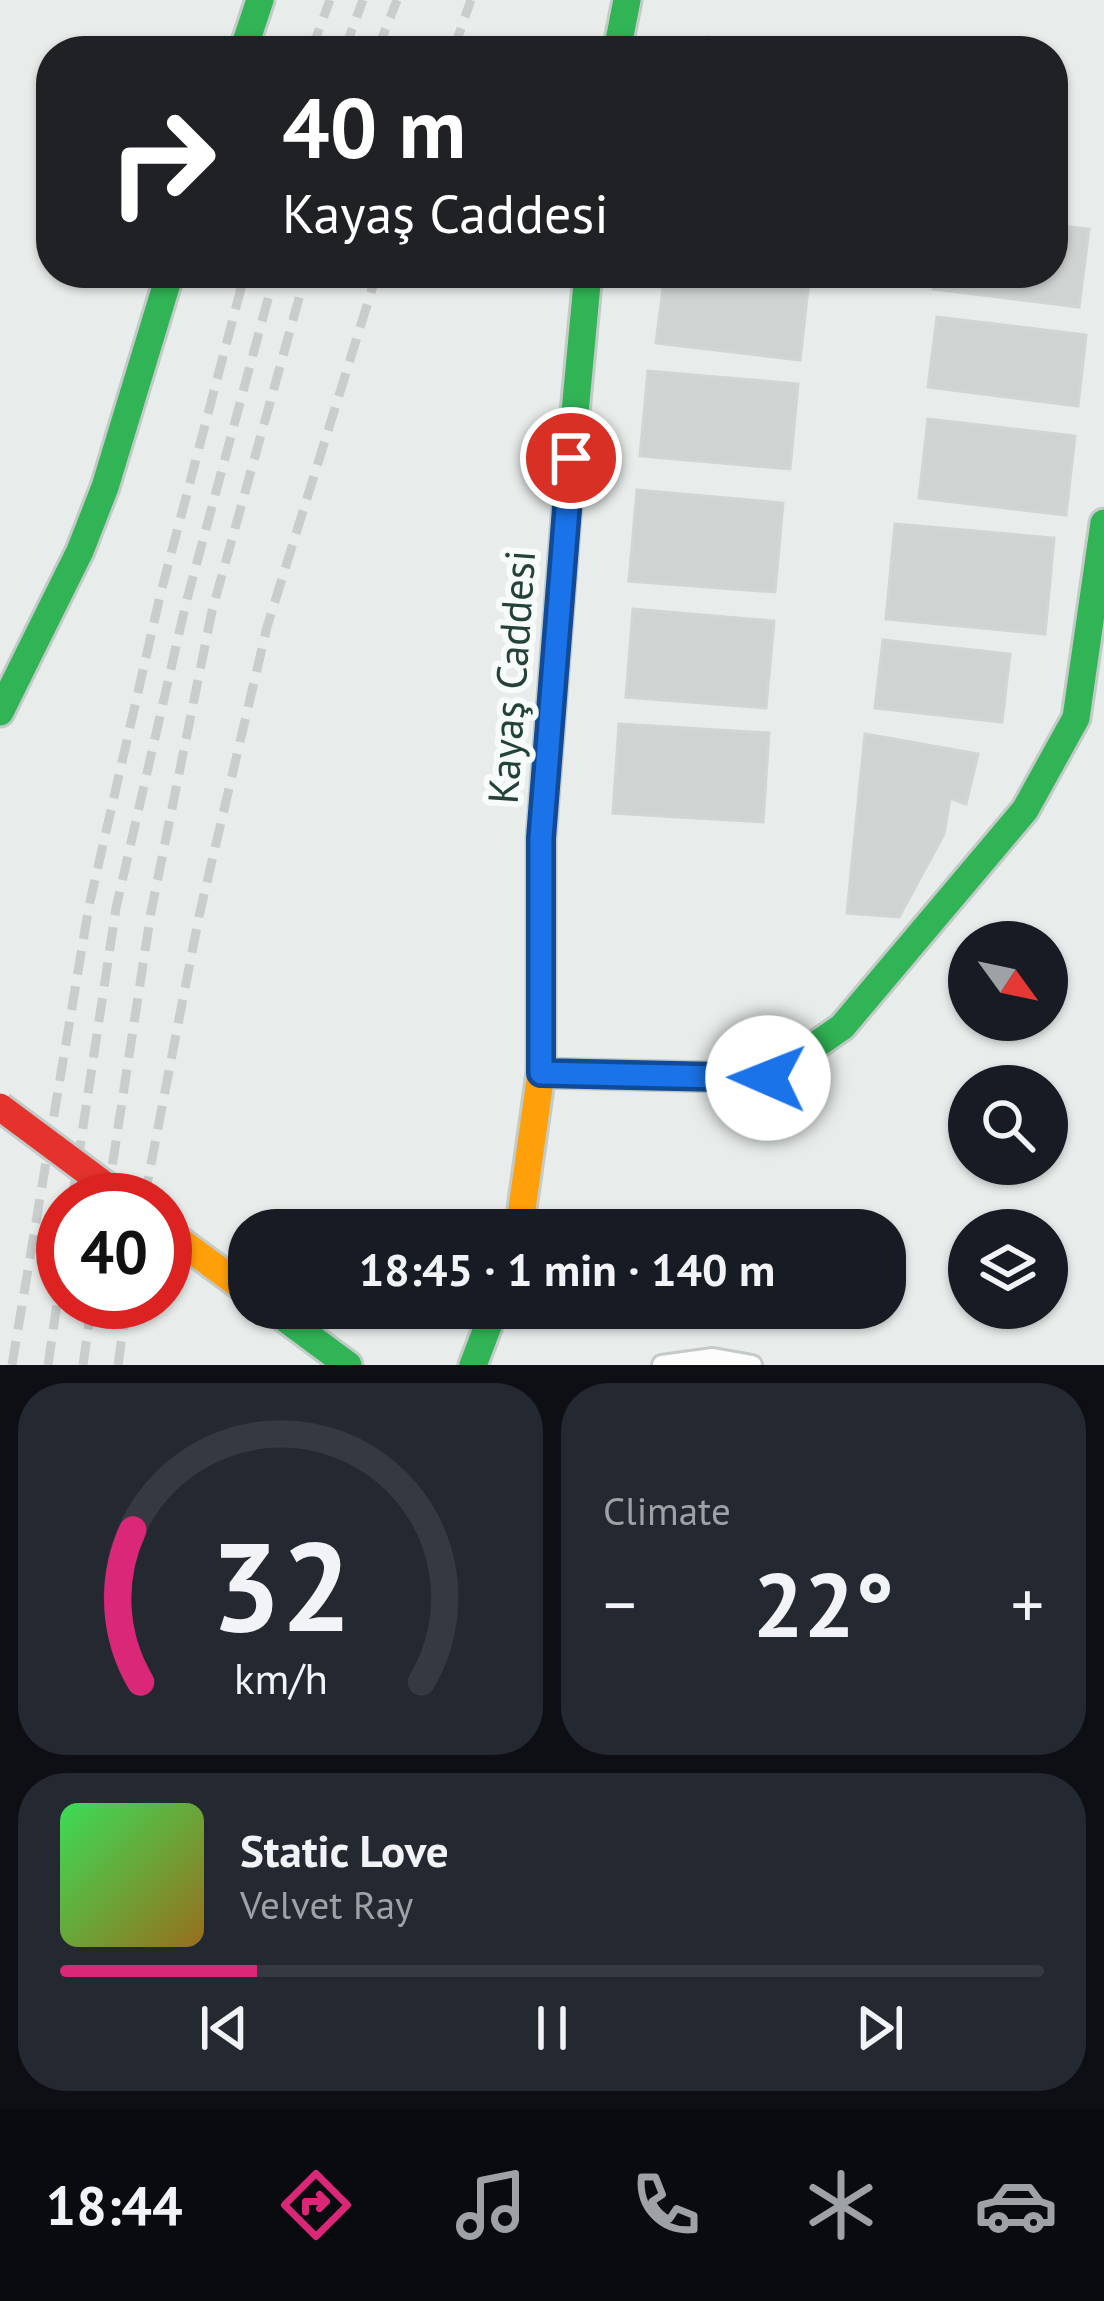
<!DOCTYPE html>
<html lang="en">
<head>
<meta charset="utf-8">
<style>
	:root { --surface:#171b24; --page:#242831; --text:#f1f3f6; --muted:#9ea1a6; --line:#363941; --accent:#db2777 }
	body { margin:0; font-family:"PT Sans",sans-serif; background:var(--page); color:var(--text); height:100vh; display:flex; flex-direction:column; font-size:45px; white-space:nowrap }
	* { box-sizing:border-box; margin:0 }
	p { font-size:39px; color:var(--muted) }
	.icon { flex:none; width:66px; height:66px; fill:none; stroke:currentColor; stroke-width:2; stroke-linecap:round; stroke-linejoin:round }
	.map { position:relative; height:1365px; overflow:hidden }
	.sheet { display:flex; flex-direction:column; gap:18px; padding:18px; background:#0d0f14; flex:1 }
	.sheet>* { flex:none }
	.top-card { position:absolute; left:36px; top:36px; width:1032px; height:252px; border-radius:48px; box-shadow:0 3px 9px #0004; background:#202124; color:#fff; overflow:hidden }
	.needle { width:78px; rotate:123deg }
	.controls { position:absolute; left:948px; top:921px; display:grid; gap:24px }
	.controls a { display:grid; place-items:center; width:120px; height:120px; border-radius:50%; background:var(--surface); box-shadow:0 3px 9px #0004; font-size:60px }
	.speed { position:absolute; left:36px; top:1173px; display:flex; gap:24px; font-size:60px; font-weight:700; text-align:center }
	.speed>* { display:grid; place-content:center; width:156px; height:156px; border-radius:50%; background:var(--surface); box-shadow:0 3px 9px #0004; line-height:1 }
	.speed .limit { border:18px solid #d22; background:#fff; color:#111 }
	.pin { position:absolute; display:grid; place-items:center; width:102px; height:102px; color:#fff; margin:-51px; border:6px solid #fff; border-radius:50%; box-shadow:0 3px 12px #0007 }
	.me { position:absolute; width:132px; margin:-66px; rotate:271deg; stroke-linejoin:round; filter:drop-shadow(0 0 9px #0008) }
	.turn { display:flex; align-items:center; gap:42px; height:252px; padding:0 48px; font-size:54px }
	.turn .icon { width:156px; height:156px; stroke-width:2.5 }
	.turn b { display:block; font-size:84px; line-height:102px }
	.big { font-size:90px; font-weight:800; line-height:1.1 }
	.sheet .tile { flex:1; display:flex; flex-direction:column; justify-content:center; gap:18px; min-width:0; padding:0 42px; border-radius:48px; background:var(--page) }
	.sheet .dial { align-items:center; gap:0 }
	.dial svg { height:312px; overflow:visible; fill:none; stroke:var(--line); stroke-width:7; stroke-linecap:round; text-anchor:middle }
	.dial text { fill:var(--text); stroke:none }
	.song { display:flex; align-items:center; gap:36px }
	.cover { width:144px; height:144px; border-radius:18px; background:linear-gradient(135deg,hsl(130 70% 55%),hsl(40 70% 35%)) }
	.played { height:12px; border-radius:6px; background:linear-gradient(90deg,var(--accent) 20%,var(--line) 20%) }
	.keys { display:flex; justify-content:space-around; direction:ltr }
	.heat { display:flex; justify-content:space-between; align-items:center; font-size:66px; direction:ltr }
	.sheet .tiles { flex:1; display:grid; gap:18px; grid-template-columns:1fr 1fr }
	.tile:last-child { grid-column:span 2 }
	.trip { position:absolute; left:228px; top:1209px; width:678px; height:120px; border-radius:48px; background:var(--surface); box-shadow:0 3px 9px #0004; font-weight:800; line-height:120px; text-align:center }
	.menu { display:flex; height:192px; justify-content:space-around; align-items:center; background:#090b0e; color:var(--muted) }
	.menu .icon { width:84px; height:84px }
	.menu .active { color:var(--accent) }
	.menu b { font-size:54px; color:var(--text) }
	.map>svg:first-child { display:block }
	.building { fill:#cfd4d2; stroke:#d1d6d4; stroke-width:3 }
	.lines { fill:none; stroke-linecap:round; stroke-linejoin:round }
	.lane-casing { stroke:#c5cac8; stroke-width:24 }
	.fast-casing { stroke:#c3cbc8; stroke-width:33 }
	.slow-casing { stroke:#c3cbc8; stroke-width:33 }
	.lane { stroke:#fcfcfc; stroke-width:18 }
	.fast { stroke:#30b455; stroke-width:27 }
	.slow { stroke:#ff9f0a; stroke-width:27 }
	.rail { stroke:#c9cdcc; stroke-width:9; stroke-dasharray:24 12; stroke-linecap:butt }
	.jam-bridge-casing { stroke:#c3cbc8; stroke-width:33; stroke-linecap:butt }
	.jam-bridge { stroke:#e5322d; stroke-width:27 }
	.route-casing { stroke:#114b97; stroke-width:30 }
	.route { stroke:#1a73e8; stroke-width:21 }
	.labels { text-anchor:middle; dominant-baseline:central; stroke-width:12; stroke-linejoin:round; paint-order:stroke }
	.street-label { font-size:42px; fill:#24423a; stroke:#f7fbf9 }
</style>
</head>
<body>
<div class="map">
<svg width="1104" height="1365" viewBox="0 0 1104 1365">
	<rect width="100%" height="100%" fill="#e8edeb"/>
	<!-- building -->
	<g class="building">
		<polygon points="709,37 774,51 706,51"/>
		<polygon points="1053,225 1089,229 1079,307 933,289 935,273 1053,273"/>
		<polygon points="665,273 753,273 809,280 800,360 656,343"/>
		<polygon points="937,317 1086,335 1078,406 928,387"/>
		<polygon points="648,371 798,384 790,469 640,456"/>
		<polygon points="928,419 1075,436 1066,515 919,498"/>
		<polygon points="637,490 783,503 775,592 629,581"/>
		<polygon points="895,524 1054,538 1045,634 886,619"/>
		<polygon points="633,609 774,621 766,708 626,697"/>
		<polygon points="883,640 1010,654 1002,722 875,708"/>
		<polygon points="619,724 769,733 763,822 613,813"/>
		<polygon points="865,734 978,754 966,804 950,798 944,834 899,917 847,913"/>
	</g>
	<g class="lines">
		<defs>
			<polyline id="lane" points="662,1365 713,1358 752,1365"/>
			<g id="fast">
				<polyline points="243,51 260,0"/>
				<polyline points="617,51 627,0"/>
				<polyline points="570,466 588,273"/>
				<polyline points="0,712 80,551 105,487 170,273"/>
				<polyline points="541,1073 768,1078 842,1027 1025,810 1076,718 1104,523"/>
				<polyline points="271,1308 348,1365"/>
				<polyline points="473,1365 495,1308"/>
			</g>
			<g id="slow">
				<polyline points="165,1230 249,1292"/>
				<polyline points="519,1230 541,1073 541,838 570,466"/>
			</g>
		</defs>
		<!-- lane casing -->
		<use href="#lane" class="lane-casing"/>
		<!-- fast casing -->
		<use href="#fast" class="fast-casing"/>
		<!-- slow casing -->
		<use href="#slow" class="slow-casing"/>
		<!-- lane -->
		<use href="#lane" class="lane"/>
		<!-- fast -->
		<use href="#fast" class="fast"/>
		<!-- slow -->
		<use href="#slow" class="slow"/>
		<!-- rail -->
		<g class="rail">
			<polyline points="311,51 330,0"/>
			<polyline points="344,51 363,0"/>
			<polyline points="377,51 397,0"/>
			<polyline points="453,51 471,0"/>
			<polyline points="72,1200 116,908 186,603 275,273"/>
			<polyline points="107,1200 151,912 212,611 306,273"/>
			<polyline points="144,1200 199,916 267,627 377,273"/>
			<polyline points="12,1365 89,906 160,596 245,273"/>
			<polyline points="48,1365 63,1263"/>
			<polyline points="83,1365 92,1302"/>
			<polyline points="118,1365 127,1302"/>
		</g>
		<defs>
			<polyline id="jam-bridge" points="0,1107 125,1200"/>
		</defs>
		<!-- jam-bridge casing -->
		<use href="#jam-bridge" class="jam-bridge-casing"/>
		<!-- jam-bridge -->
		<use href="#jam-bridge" class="jam-bridge"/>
	</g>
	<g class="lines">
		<defs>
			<polyline id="route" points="571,458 541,838 541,1073 768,1078"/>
		</defs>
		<!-- route casing -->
		<use href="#route" class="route-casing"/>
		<!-- route -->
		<use href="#route" class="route"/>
	</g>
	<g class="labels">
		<!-- street labels -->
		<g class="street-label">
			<text transform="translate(511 677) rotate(-86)">Kayaş Caddesi</text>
		</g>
	</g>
</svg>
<div class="controls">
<a><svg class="needle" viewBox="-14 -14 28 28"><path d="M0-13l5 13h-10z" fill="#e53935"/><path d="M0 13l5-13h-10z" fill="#9ea1a6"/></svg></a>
<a><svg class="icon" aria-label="search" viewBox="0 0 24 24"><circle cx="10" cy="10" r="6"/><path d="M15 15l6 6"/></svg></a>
<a><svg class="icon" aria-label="layers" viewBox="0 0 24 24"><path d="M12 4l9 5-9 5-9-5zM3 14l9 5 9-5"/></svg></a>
</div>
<div class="speed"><div class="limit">40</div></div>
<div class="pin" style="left:571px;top:458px;background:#d93025"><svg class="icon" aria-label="arrive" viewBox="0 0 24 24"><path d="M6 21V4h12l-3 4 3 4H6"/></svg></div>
<svg class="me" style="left:768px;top:1078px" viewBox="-20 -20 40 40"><circle r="19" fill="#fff"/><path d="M0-13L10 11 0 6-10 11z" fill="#1a73e8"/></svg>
<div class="trip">18:45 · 1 min · 140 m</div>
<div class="top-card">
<div class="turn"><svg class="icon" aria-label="right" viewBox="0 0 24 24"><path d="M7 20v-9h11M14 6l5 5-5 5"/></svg><div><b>40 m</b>Kayaş Caddesi</div></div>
</div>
</div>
<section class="sheet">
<div class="tiles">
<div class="tile dial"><svg viewBox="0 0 100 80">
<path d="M14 69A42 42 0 1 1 86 69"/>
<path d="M14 69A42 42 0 0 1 12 30" stroke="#db2777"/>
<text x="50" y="56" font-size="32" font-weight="700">32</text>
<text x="50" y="72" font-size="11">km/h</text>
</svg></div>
<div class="tile"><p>Climate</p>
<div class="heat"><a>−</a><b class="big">22°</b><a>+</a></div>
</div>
<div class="tile">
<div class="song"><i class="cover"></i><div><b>Static Love</b><p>Velvet Ray</p></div></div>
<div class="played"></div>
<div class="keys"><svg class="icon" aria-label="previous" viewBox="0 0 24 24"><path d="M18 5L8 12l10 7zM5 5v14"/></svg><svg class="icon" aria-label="pause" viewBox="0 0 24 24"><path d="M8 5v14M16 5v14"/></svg><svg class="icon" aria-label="next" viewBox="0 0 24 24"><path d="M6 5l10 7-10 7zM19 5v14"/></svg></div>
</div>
</div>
</section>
<nav class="menu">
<b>18:44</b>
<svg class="icon active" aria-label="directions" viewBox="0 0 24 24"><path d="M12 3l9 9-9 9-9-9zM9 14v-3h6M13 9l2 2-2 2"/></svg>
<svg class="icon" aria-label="music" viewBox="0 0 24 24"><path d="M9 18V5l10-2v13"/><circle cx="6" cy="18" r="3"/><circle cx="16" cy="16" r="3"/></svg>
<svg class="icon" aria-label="phone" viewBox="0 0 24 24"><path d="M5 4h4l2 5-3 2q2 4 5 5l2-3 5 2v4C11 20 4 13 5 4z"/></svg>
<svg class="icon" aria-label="climate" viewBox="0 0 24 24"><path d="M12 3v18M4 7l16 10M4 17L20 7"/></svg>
<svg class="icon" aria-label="car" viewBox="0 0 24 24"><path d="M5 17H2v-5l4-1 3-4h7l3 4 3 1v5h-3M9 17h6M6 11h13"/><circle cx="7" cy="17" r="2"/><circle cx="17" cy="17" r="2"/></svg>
</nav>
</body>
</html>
